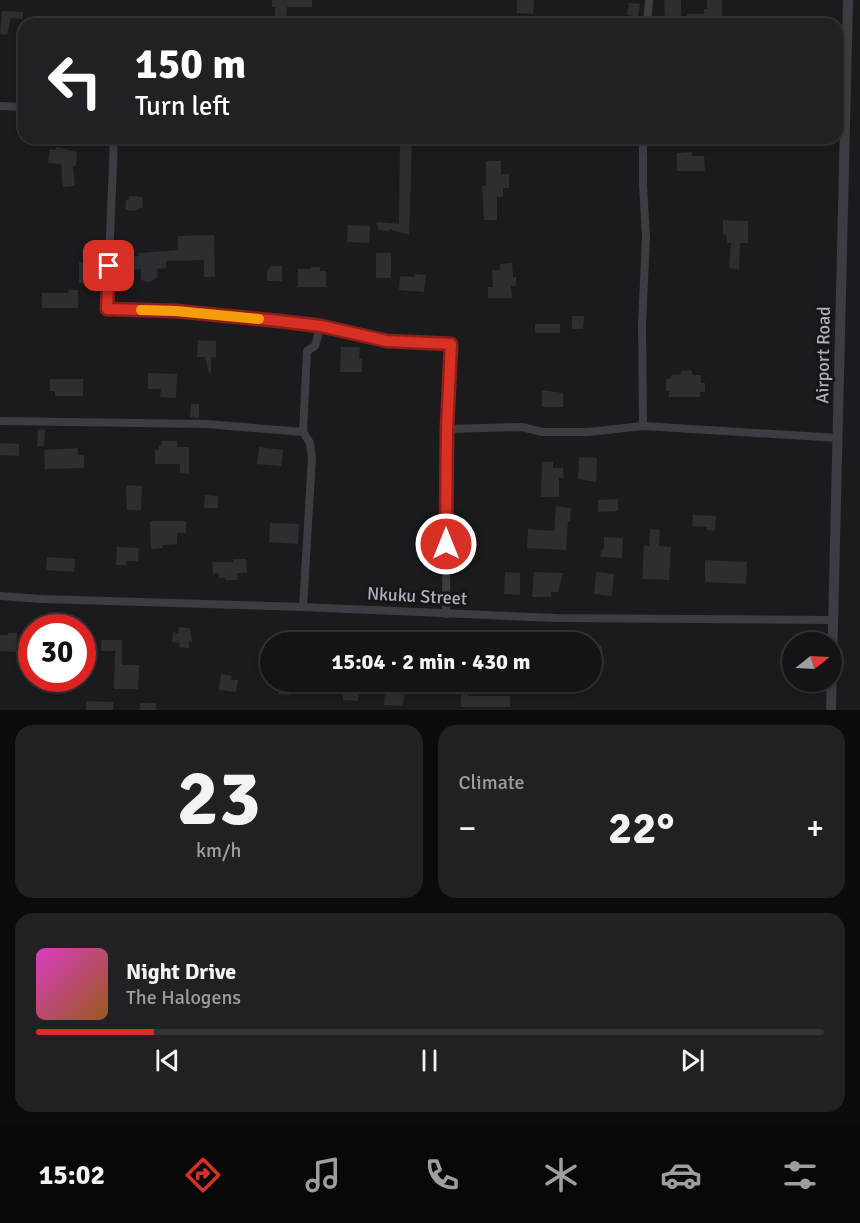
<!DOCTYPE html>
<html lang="en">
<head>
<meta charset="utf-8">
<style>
	:root { --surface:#141416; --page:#212123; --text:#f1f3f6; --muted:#9d9ea1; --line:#333335; --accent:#d93025 }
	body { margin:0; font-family:Signika,sans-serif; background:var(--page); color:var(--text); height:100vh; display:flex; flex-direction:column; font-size:22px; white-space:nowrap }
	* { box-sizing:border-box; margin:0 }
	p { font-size:20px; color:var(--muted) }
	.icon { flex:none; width:33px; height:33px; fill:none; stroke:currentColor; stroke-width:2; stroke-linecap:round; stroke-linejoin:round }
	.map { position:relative; height:710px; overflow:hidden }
	.side { display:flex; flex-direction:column; gap:15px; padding:15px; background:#0b0b0c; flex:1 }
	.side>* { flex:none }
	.hud { position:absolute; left:18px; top:18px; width:825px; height:126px; border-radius:18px; box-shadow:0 3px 9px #0003,0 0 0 2px var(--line); background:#202124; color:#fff; overflow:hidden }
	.needle { width:39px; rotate:72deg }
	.buttons { position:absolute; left:782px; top:632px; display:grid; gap:12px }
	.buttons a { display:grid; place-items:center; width:60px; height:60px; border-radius:50%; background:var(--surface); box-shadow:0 3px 9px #0003,0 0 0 2px var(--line); font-size:30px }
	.speed { position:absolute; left:18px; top:614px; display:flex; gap:12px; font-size:30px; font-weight:700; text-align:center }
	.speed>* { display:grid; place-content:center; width:78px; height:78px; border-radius:50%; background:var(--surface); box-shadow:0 3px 9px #0003,0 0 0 2px var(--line); line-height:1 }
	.speed .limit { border:9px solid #d22; background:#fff; color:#111 }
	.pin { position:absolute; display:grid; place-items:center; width:51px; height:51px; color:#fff; margin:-26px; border-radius:12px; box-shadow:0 3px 9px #0006 }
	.me { position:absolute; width:66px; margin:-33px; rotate:0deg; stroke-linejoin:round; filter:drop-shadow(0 0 4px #0008) }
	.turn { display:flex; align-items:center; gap:21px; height:126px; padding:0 18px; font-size:27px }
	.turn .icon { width:78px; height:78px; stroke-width:2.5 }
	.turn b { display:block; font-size:42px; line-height:51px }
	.big { font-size:45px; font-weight:700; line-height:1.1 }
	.side .widget { flex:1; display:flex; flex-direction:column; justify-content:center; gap:9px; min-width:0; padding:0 21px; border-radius:18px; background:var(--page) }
	.side .dial { align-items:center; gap:0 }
	.dial b { font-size:78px; line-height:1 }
	.song { display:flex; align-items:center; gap:18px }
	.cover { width:72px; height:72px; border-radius:9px; background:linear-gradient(135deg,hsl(310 70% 55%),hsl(30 70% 35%)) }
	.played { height:6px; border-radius:3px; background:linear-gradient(90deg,var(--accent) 15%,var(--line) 15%) }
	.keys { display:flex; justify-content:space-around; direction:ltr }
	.heat { display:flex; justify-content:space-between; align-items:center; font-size:33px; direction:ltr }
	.side .tiles { flex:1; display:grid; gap:15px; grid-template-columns:1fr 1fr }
	.widget:last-child { grid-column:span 2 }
	.trip { position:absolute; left:260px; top:632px; width:342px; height:60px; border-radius:30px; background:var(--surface); box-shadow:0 3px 9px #0003,0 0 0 2px var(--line); font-weight:700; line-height:60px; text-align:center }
	.dock { display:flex; height:96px; justify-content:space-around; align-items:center; background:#080809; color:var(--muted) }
	.dock .icon { width:42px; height:42px }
	.dock .selected { color:var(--accent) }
	.dock b { font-size:27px; color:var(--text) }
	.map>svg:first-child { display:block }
	.building { fill:#2e2e31 }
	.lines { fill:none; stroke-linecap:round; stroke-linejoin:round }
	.minor { stroke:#3c3c42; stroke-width:8 }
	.tertiary { stroke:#3c3c42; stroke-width:10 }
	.route-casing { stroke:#8d1f18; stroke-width:15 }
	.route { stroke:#d93025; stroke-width:10 }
	.slow { stroke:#f59e0b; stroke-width:10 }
	.labels { text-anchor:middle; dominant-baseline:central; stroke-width:6; stroke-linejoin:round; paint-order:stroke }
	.street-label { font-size:18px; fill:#adb0bd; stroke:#161618 }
</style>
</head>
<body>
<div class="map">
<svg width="860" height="710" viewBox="0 0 860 710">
	<rect width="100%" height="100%" fill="#1b1b1d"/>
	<!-- building -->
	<g class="building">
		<polygon points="272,0 312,0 312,7 287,7 286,24 275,24 275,7 272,7"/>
		<polygon points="517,0 534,0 533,14 517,13"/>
		<polygon points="664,0 681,0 681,18 665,19"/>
		<polygon points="707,0 722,0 722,22 687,23 687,14 704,14 704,9 707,9"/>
		<polygon points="629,3 640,4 638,17 627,15"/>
		<polygon points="2,11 23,12 23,19 11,18 7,35 0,34"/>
		<polygon points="400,141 412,142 409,235 389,229 389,231 378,230 378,226 376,225 377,222 399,224"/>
		<polygon points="56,147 77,152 76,166 73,166 75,186 63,187 61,164 48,163 50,149 56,150"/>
		<polygon points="692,152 692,156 704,156 705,171 677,171 677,153"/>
		<polygon points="486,161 501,161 501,174 509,174 509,188 503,188 503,197 497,197 497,220 484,220 482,186 486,186"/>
		<polygon points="129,196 142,197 143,207 134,211 125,210 126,200 128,200"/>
		<polygon points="723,220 748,221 748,243 740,243 739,269 729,268 731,243 727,243 727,236 723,234"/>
		<polygon points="348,225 370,226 369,243 347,242"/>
		<polygon points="214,235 215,277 204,277 204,260 166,261 166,268 157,269 158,277 149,282 141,280 141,269 131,270 130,256 139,256 139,253 178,250 178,236"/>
		<rect x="376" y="253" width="15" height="25"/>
		<polygon points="79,262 91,262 91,284 79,283"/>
		<polygon points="512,263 513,277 516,277 516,286 511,286 512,298 488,298 488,287 493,287 492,270 500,270 500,264"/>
		<polygon points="271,266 282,266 282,281 267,281 267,271"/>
		<polygon points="311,267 320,267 320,271 326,271 326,287 298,287 298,269 311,269"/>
		<polygon points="414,274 426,275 424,292 399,290 400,276 414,277"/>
		<polygon points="69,290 78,290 78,308 42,308 42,293 68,293"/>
		<polygon points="572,316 584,316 583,329 572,329"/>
		<rect x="535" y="324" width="25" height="9"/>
		<polygon points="198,340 216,341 216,358 211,357 211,373 209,373 205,357 197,357"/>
		<polygon points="341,347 360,347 359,359 362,359 362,372 340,372"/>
		<polygon points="691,370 693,375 701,375 701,383 705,383 705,392 700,392 700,397 669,397 669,391 666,391 666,379 670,379 673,374 680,375 681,371"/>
		<polygon points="148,373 177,374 176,398 160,397 161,389 148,389"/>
		<polygon points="50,379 83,379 83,396 55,396 55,391 50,391"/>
		<polygon points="542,390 563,393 563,407 542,407"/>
		<polygon points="191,404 199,404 199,418 190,417"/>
		<polygon points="38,429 45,430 44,446 37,446"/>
		<polygon points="162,441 177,441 177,447 189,447 189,474 180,473 180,464 155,464 155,450 159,450 159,446 162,446"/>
		<polygon points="0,443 19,444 19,456 0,455"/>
		<polygon points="259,447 283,450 281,466 257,464"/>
		<polygon points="78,448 78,455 84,455 84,468 45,469 44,450"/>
		<polygon points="579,457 597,458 596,482 578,479"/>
		<polygon points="542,462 553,462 553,468 563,468 564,478 559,478 559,497 541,497"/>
		<polygon points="126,485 142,486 141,510 127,510"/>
		<polygon points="205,495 218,496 218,508 204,508"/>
		<polygon points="618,499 618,511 598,512 598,500"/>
		<polygon points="556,506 571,508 570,522 568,522 566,550 527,548 528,529 554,531"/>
		<polygon points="693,515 716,516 715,531 707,530 707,527 692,526"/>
		<polygon points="150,521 186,521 186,533 177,533 177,544 163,545 163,548 151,549"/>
		<polygon points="270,523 299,524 298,544 269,542"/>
		<polygon points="650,529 660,530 659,546 671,547 669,580 642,579 644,545 649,546"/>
		<polygon points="604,537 623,538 622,558 600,557 601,550 604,548"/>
		<polygon points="117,547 139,548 138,561 127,561 126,565 116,565"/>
		<polygon points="47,557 75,559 74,572 46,570"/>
		<polygon points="233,559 246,559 247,573 237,573 238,580 225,580 225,578 219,578 219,573 213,574 212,562 233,562"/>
		<polygon points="705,560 747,562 746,584 705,582"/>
		<polygon points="505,572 520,573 520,595 504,594"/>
		<polygon points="534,572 563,573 558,592 551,592 551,597 532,597"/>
		<polygon points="596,572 614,574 612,596 594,594"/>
		<polygon points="179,627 190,628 192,642 189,641 189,648 179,647 180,643 172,642 173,632 178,633"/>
		<polygon points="8,633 17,633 16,652 0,651 0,635 8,635"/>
		<polygon points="101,640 122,640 122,665 139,665 138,689 114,689 115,651 101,651"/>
		<rect x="591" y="645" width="11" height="16"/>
		<polygon points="221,674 232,676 231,680 238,680 236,692 219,690"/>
		<polygon points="278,681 291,681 290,695 278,694"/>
		<polygon points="461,681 469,681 468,696 510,696 510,707 461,707"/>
		<polygon points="349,683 359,683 358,701 343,700 343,688 349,688"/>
		<polygon points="396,689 405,689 403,706 384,705 385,692 396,692"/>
		<polygon points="86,701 113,702 113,710 86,710"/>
		<rect x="140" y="703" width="16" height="7"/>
	</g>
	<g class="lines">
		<!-- minor -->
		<g class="minor">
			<polyline points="647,24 649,0"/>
			<polyline points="0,106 24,107"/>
			<polyline points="114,138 107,309 176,311 321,326 387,341 451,344 447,429 446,614"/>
			<polyline points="643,138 643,185 646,238 642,324 643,426"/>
			<polyline points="0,421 206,424 303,432 310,443 312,458 303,607"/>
			<polyline points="447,429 522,427 542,432 588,432 643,426 838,438"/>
			<polyline points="303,432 307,351 315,346 321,326"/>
			<polyline points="0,596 42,599 303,607 556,618 833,620"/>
		</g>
		<!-- tertiary -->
		<polyline class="tertiary" points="831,710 848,0"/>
	</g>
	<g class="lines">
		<defs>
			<polyline id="route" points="109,266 107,309 176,311 279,321 321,326 387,341 451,344 447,429 446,544"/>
		</defs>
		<!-- route casing -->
		<use href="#route" class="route-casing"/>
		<!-- route -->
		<use href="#route" class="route"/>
		<!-- slow -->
		<polyline class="slow" points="141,310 176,311 259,319"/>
	</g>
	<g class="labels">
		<!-- street labels -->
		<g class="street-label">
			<text transform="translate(823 355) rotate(-89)">Airport Road</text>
			<text transform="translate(417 596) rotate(3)">Nkuku Street</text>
		</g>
	</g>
</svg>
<div class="buttons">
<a><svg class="needle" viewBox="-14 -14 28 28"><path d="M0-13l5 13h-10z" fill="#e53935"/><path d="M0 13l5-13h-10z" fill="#9d9ea1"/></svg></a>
</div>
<div class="speed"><div class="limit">30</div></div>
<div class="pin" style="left:109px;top:266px;background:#d93025"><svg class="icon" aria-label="arrive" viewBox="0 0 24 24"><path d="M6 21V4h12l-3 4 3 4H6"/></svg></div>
<svg class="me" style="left:446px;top:544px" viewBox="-20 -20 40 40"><circle r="17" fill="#d93025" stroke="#fff" stroke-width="3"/><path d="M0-11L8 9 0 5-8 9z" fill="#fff"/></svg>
<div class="trip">15:04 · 2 min · 430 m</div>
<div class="hud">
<div class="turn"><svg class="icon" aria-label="left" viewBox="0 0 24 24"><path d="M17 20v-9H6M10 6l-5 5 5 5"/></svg><div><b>150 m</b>Turn left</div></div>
</div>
</div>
<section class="side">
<div class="tiles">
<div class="widget dial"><b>23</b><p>km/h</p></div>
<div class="widget"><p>Climate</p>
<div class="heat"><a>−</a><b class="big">22°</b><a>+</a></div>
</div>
<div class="widget">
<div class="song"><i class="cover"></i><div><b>Night Drive</b><p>The Halogens</p></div></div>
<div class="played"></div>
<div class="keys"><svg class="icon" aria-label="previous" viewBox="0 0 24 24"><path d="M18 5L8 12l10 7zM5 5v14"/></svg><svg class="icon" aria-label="pause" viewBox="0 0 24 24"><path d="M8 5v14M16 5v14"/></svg><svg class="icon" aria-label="next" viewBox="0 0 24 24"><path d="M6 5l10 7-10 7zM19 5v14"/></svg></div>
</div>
</div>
</section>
<nav class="dock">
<b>15:02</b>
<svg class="icon selected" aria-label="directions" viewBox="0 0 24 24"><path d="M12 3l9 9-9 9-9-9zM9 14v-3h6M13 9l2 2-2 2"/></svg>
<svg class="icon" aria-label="music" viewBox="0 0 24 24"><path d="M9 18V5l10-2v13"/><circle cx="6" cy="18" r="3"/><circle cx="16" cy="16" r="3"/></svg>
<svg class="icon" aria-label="phone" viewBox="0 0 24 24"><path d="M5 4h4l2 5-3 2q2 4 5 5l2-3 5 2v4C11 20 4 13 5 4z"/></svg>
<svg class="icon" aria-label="climate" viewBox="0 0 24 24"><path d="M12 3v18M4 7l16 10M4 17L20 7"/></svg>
<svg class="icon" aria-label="car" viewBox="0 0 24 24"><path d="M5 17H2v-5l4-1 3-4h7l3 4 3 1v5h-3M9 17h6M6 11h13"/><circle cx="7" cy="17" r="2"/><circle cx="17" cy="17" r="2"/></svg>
<svg class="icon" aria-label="filters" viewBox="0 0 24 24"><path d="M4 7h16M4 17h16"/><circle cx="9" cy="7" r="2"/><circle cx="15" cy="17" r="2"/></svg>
</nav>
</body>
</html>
